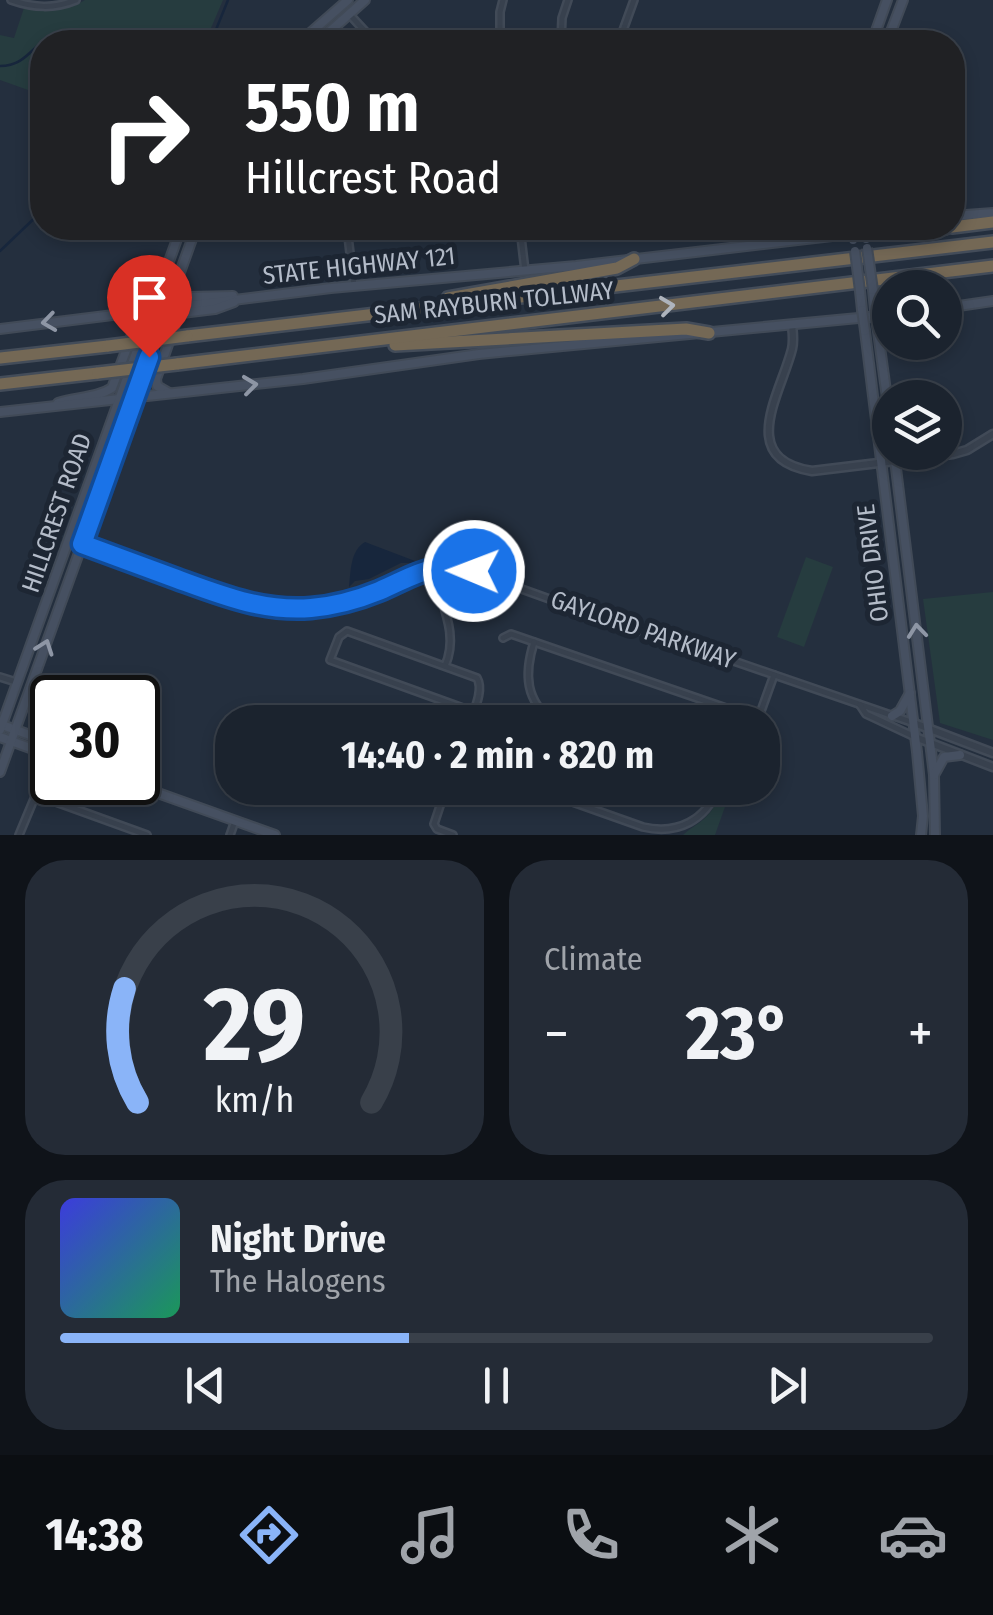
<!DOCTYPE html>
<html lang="en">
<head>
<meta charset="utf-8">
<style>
	:root { --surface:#1b232e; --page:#242b36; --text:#f1f3f6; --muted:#a0a4aa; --line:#39404a; --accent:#8ab4f8 }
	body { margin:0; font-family:"Fira Sans Condensed",sans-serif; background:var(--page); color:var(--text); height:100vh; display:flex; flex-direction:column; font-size:38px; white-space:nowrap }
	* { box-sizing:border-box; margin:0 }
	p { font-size:32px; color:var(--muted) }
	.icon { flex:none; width:55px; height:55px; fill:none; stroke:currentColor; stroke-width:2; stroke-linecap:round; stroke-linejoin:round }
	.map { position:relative; height:835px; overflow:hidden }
	.panel { display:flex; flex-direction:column; gap:25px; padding:25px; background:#0f1319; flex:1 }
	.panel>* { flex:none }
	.hud { position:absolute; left:30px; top:30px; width:935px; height:210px; border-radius:40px; box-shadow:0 5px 15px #0003,0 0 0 2px var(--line); background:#202124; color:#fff; overflow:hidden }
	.tools { position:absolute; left:872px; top:270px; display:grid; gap:20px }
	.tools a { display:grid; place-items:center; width:90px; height:90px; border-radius:50%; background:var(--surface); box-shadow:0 5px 15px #0003,0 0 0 2px var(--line); font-size:50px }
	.speed { position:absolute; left:30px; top:675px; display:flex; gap:20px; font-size:50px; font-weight:700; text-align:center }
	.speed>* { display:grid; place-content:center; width:130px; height:130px; border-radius:50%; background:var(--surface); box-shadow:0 5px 15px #0003,0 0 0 2px var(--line); line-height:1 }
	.speed .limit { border:5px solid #111; border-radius:15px; background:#fff; color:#111 }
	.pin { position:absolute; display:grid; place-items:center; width:85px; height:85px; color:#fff; margin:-102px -42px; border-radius:50% 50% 50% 0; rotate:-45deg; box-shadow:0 0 10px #0007 }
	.pin .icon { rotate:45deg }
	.me { position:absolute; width:110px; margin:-55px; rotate:271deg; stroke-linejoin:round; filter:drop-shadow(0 0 8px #0008) }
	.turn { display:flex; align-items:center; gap:35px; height:210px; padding:0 50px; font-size:45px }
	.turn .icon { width:130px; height:130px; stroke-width:2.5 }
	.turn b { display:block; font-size:70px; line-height:85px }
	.big { font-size:75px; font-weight:700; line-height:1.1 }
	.panel .card { flex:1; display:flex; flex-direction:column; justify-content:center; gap:15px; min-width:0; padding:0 35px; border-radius:40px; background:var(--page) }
	.panel .dial { align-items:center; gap:0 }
	.dial svg { height:260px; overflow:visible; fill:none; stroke:var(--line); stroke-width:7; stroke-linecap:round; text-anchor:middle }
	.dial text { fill:var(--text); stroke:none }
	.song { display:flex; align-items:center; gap:30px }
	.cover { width:120px; height:120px; border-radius:15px; background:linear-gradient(135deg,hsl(240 70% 55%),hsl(150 70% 35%)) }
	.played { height:10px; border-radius:5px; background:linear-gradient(90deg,var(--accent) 40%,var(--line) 40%) }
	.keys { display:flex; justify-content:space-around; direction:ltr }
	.heat { display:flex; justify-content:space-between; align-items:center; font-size:55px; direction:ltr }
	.panel .tiles { flex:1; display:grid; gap:25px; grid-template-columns:1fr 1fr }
	.card:last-child { grid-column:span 2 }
	.trip { position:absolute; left:215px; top:705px; width:565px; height:100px; border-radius:40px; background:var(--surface); box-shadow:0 5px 15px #0003,0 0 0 2px var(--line); font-weight:700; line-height:100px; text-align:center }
	.tabs { display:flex; height:160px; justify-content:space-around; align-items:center; background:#0b0e12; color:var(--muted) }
	.tabs .icon { width:70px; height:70px }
	.tabs .active { color:var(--accent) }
	.tabs b { font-size:45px; color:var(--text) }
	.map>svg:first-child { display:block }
	.green { fill:#263c3f }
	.water { fill:#17263c }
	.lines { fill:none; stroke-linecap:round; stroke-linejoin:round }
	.stream { stroke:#17263c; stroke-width:2.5 }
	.minor-casing { stroke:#414a57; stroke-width:10 }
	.tertiary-casing { stroke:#414a57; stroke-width:11 }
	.secondary-casing { stroke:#414a57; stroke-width:12 }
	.motorway-casing { stroke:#434c59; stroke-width:16 }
	.minor { stroke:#38414e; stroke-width:5 }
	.tertiary { stroke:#38414e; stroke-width:6 }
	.secondary { stroke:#465061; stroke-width:8 }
	.motorway { stroke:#746855; stroke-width:11 }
	.secondary-bridge-casing { stroke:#414a57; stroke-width:12; stroke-linecap:butt }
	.motorway-bridge-casing { stroke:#434c59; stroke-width:16; stroke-linecap:butt }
	.secondary-bridge { stroke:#465061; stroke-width:8 }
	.motorway-bridge { stroke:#746855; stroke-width:11 }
	.oneway { stroke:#aeb4bd }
	.oneway2 { stroke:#8e96a5 }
	.route-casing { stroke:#114b97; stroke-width:25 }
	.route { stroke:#1a73e8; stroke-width:18 }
	.labels { text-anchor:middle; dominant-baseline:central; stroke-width:10; stroke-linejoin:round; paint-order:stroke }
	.street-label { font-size:25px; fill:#b4bcc9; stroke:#1d2633 }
</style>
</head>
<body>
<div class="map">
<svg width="993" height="835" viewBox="0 0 993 835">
	<rect width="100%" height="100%" fill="#242f3e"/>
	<!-- green -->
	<g class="green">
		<path d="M85,0H223L205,42H42V95L0,80V35L14,38L24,8C46,10 66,12 85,0Z"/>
		<polygon points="806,557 833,567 804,647 777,637"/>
		<polygon points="993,592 993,740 940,723 923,599"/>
		<path d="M723,788H743L736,807L726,804L715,835H683C689,829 697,825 704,819C714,810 718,799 723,788Z"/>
	</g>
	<!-- water -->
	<path class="water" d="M365,542L415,561L414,563H401L369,579L355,581L349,587C351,571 350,551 365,542Z"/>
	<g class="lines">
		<!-- stream -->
		<g class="stream">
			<polyline points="211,42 228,0"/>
			<path d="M0,66C34,66 35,30 69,35L73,42"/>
			<polyline points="0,251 42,211"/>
		</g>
		<defs>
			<g id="minor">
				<path d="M11,0C34,8 54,9 76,0"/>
				<polyline points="350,15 375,42"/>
				<polyline points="561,41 562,18 568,0"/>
				<polyline points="500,42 500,12 503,0"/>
				<polyline points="549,42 622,33 634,0"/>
				<polyline points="347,228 354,286"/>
				<polyline points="520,228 525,271"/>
				<path d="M82,544C113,555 145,567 176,578C228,597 276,615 332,605C378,597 416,561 463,568L633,629L661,636L914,723"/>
				<path d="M433,568C439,602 460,632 445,666"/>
				<polyline points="503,638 511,634 758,719"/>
				<path d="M534,642C524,674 525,701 554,722"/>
				<polyline points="0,677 16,682"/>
				<polyline points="860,705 866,714 915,737"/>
				<path d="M470,722C474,710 484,690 477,678L347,631L339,637L330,660L474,712L500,722"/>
				<polyline points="757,722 774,675"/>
				<polyline points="446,788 434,824 437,829 453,835"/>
				<path d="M533,788L643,827C678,835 706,820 718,788"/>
				<polyline points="579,803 584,788"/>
				<polyline points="19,835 34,799 42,797 147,835"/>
				<polyline points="230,835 235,821"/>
			</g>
			<g id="tertiary">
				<path d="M792,325C793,334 794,341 792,349C781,393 736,459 812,471L953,454L967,450L993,434"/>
				<polyline points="914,723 993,753"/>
				<polyline points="915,737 993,767"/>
			</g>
			<g id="secondary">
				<polyline points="300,42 348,0"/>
				<polyline points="318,42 365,0"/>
				<polyline points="872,42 887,0"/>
				<polyline points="887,42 903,0"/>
				<polyline points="952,216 993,213"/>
				<polyline points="179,280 181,291 189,297 233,296"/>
				<polyline points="873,290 875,310"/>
				<polyline points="860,291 862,310"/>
				<polyline points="945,308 993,301"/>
				<polyline points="0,329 331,288 576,266 901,228"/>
				<polyline points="865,331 917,752 923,816 921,835"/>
				<polyline points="878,332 890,420"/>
				<polyline points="169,393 157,386 156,379 178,316 182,313 215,309 234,302"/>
				<path d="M58,403C76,397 97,398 112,388L133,332C132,322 129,318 120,313"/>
				<polyline points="0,412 303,379 479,354 890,315"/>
				<polyline points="894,452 934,775 935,835"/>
				<polyline points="892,716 900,711 910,693"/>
				<polyline points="2,725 52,743"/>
				<polyline points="0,730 181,228"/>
				<polyline points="0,737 52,756"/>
				<polyline points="0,772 196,228"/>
				<polyline points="934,775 944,757 960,755"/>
				<polyline points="127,782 275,835"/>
			</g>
			<g id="motorway">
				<polyline points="952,227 993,222"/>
				<polyline points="904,228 919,230 945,228"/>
				<polyline points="448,298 617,268 634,259"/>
				<polyline points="187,336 993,242"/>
				<polyline points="395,345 686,329 709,333"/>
				<polyline points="0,358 108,346"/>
				<polyline points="177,364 993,266"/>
				<polyline points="0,384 98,373"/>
			</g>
		</defs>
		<!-- minor casing -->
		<use href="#minor" class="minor-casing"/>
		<!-- tertiary casing -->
		<use href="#tertiary" class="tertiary-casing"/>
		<!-- secondary casing -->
		<use href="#secondary" class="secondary-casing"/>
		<!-- motorway casing -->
		<use href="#motorway" class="motorway-casing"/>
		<!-- minor -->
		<use href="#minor" class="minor"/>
		<!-- tertiary -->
		<use href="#tertiary" class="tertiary"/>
		<!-- secondary -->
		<use href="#secondary" class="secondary"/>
		<!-- motorway -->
		<use href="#motorway" class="motorway"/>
		<defs>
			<g id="secondary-bridge">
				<polyline points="852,228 853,240"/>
				<polyline points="865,228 866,239"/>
				<polyline points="867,248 873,290"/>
				<polyline points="855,251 860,291"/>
				<polyline points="862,310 865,331"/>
				<polyline points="875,310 878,332"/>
			</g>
			<g id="motorway-bridge">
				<polyline points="108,346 187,336"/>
				<polyline points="98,373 177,364"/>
			</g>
		</defs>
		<!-- secondary-bridge casing -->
		<use href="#secondary-bridge" class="secondary-bridge-casing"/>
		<!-- motorway-bridge casing -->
		<use href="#motorway-bridge" class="motorway-bridge-casing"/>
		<!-- secondary-bridge -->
		<use href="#secondary-bridge" class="secondary-bridge"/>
		<!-- motorway-bridge -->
		<use href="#motorway-bridge" class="motorway-bridge"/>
	</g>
	<!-- one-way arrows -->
	<defs><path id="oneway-chevron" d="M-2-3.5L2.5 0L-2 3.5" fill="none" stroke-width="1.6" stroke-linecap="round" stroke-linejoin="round" transform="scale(2.5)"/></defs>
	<use class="oneway" href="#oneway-chevron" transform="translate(667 306) rotate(-7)"/>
	<g class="oneway2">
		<use href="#oneway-chevron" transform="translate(49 322) rotate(172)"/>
		<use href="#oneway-chevron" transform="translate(250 385) rotate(-7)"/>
		<use href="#oneway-chevron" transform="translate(917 631) rotate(-96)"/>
		<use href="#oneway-chevron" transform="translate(45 647) rotate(-70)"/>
	</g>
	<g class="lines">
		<defs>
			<path id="route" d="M149,357L82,544C114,556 145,567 177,579C221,595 263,612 311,608C334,606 357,600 379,591C414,576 433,560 474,571"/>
		</defs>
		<!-- route casing -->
		<use href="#route" class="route-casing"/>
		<!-- route -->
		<use href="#route" class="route"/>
	</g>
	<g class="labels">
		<!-- street labels -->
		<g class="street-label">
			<text transform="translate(359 266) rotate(-6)">STATE HIGHWAY 121</text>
			<text transform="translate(494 303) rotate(-6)">SAM RAYBURN TOLLWAY</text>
			<text transform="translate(57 513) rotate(-71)">HILLCREST ROAD</text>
			<text transform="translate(873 563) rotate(-97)">OHIO DRIVE</text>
			<text transform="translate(643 630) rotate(19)">GAYLORD PARKWAY</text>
		</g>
	</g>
</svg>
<div class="tools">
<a><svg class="icon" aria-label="search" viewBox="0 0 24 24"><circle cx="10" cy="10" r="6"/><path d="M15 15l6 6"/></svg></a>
<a><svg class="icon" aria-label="layers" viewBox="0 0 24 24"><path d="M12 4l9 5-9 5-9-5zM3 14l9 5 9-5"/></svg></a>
</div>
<div class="speed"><div class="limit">30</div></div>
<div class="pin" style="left:149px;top:357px;background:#d93025"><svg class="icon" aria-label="arrive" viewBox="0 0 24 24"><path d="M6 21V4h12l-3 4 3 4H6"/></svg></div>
<svg class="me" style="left:474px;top:571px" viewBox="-20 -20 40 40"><circle r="17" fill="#1a73e8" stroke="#fff" stroke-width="3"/><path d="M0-11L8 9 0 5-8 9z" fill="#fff"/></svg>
<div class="trip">14:40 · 2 min · 820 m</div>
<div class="hud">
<div class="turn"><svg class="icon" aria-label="right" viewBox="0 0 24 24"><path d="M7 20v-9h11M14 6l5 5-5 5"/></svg><div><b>550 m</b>Hillcrest Road</div></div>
</div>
</div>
<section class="panel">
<div class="tiles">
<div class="card dial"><svg viewBox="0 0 100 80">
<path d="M14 69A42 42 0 1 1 86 69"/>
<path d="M14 69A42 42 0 0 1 10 34" stroke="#8ab4f8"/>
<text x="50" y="56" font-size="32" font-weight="700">29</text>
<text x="50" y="72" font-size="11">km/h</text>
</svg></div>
<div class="card"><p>Climate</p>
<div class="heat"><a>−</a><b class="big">23°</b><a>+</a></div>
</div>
<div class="card">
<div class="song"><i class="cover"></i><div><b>Night Drive</b><p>The Halogens</p></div></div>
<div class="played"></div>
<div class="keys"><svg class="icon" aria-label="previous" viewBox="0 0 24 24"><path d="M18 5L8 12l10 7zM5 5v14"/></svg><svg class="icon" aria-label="pause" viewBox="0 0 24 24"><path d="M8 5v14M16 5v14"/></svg><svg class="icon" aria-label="next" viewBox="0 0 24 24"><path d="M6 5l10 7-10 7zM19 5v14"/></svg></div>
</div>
</div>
</section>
<nav class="tabs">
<b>14:38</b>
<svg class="icon active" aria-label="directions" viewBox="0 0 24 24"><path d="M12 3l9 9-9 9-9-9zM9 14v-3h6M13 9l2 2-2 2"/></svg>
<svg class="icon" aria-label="music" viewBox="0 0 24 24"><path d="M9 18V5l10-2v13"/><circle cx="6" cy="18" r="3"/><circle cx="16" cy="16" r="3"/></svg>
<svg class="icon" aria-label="phone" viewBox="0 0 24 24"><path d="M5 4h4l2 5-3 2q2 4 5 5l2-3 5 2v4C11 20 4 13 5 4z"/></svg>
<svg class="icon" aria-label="climate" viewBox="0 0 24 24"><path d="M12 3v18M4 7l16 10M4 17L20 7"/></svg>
<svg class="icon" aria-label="car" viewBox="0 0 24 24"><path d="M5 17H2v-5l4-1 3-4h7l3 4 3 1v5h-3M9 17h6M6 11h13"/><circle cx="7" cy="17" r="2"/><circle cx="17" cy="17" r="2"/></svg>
</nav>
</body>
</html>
